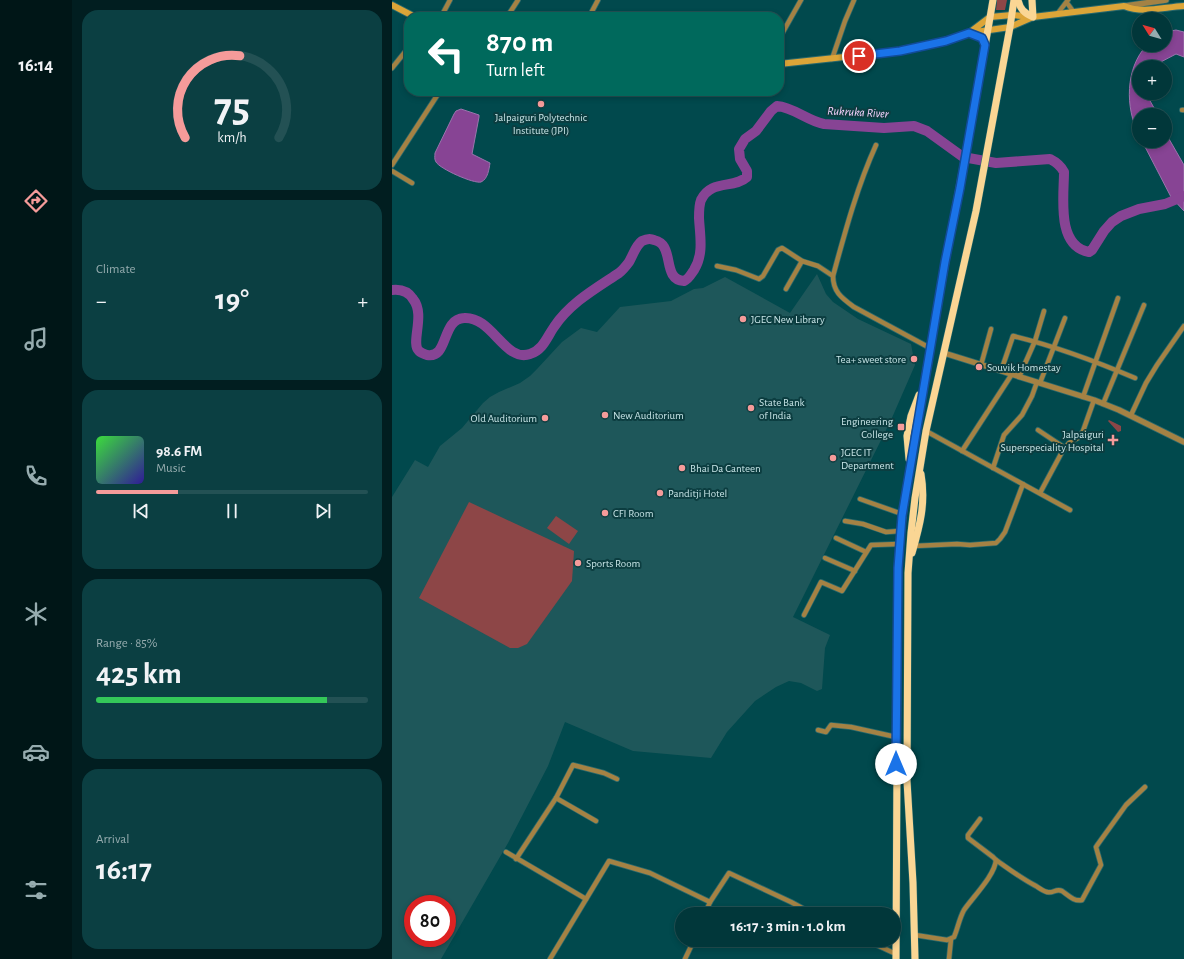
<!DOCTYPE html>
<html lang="en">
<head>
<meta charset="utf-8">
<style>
	:root { --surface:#01373a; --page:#0b3f42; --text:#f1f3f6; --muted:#96acaf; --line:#235154; --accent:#f59b9a }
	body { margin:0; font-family:"Alegreya Sans",sans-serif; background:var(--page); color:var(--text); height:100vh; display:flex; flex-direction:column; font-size:15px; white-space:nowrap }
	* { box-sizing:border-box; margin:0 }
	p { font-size:13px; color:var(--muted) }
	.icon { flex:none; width:22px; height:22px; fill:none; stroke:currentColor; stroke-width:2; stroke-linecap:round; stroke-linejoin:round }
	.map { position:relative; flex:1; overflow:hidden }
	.drawer { display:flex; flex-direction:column; gap:10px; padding:10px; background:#011e20; width:320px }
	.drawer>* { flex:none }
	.top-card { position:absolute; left:12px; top:12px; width:380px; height:84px; border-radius:16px; box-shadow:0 2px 6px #0003,0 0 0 1px var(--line); background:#00695c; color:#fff; overflow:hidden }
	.needle { width:26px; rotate:307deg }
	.fabs { position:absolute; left:740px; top:12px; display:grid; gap:8px }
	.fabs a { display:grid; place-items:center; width:40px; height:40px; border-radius:50%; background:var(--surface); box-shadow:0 2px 6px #0003,0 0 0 1px var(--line); font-size:20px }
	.speed { position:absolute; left:12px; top:895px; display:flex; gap:8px; font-size:20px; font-weight:700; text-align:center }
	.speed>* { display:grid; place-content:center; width:52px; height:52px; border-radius:50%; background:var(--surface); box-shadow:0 2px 6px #0003,0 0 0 1px var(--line); line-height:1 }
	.speed .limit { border:6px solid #d22; background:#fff; color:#111 }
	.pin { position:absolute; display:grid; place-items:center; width:34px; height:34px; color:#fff; margin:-17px; border:2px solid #fff; border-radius:50%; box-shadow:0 1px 4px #0007 }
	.me { position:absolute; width:44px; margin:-22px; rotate:0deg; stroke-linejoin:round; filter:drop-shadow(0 0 3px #0008) }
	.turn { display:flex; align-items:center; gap:14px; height:84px; padding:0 16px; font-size:18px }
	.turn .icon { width:52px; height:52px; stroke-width:2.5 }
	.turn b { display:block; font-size:28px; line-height:34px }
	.big { font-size:30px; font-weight:700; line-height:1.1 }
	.drawer .tile { flex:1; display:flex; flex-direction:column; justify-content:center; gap:6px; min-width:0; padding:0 14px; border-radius:16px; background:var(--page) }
	.drawer .dial { align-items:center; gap:0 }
	.dial svg { height:104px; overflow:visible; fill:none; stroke:var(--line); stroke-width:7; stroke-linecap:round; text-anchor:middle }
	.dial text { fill:var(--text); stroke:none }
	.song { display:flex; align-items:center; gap:12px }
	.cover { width:48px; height:48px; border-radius:6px; background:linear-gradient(135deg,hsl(120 70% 55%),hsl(250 70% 35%)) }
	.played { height:4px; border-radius:2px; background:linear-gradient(90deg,var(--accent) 30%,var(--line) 30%) }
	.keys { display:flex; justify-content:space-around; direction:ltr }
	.heat { display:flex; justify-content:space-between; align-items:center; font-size:22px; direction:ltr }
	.charge { height:6px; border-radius:3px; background:linear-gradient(90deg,#34c759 85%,var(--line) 0) }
	.trip { position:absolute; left:283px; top:907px; width:226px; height:40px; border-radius:20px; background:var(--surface); box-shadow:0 2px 6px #0003,0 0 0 1px var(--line); font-weight:700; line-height:40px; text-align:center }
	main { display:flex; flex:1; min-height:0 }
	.dock { display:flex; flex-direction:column; width:72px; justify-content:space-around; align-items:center; background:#001617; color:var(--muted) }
	.dock .icon { width:28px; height:28px }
	.dock .active { color:var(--accent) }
	.dock b { font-size:18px; color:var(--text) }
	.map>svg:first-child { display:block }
	.built { fill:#1e575a; fill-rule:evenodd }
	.green { fill:#8d4647 }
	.water { fill:#874494; stroke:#9a74ad }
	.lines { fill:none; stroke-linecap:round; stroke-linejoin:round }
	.river { stroke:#874494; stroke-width:10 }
	.minor-casing { stroke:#29686c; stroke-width:6 }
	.tertiary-casing { stroke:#29686c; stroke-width:7 }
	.secondary-casing { stroke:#29686c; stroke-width:8 }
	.trunk-casing { stroke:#29686c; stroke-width:8 }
	.minor { stroke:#a48244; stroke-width:4.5 }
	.tertiary { stroke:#a48244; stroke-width:5.5 }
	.secondary { stroke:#dca538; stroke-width:6 }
	.trunk { stroke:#fad694; stroke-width:7 }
	.route-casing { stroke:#114b97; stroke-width:10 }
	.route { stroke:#1a73e8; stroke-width:7 }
	.poi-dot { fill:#f59b9a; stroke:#0c3d40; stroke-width:1.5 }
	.labels { text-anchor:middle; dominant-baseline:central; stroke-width:4; stroke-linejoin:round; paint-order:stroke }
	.poi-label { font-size:11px; fill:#c7e4e6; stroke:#0c3d40; text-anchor:start }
	.water-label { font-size:12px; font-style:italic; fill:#f6d3fd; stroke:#0c3d40 }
</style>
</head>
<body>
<main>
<nav class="dock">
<b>16:14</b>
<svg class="icon active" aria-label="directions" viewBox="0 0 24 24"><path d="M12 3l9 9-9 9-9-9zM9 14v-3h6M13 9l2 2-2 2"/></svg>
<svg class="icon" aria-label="music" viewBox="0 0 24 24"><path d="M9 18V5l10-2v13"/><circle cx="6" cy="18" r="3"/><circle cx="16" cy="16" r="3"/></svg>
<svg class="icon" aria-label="phone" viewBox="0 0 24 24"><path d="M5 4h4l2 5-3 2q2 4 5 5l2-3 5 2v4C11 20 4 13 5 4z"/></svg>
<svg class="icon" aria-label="climate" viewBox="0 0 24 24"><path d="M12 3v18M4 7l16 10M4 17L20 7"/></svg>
<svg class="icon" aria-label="car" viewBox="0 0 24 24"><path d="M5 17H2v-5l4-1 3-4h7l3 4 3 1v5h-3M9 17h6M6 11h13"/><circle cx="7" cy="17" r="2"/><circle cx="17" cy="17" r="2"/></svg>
<svg class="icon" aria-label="filters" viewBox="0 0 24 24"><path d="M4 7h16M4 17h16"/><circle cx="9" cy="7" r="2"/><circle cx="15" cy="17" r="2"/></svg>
</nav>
<section class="drawer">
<div class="tile dial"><svg viewBox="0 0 100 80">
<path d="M14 69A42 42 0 1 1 86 69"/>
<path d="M14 69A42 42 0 0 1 56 6" stroke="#f59b9a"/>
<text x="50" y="56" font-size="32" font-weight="700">75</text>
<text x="50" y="72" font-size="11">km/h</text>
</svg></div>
<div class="tile"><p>Climate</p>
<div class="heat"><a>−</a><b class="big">19°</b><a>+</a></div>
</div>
<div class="tile">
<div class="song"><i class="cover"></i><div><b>98.6 FM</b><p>Music</p></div></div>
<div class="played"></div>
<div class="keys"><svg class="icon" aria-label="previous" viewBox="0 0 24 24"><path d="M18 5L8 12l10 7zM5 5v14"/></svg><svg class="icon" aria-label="pause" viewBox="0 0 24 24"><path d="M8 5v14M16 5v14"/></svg><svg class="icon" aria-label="next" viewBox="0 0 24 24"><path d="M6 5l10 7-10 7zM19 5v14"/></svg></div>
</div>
<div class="tile"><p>Range · 85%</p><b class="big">425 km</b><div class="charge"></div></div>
<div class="tile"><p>Arrival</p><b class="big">16:17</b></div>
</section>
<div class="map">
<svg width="792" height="959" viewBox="0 0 792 959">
	<rect width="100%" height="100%" fill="#01494d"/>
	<!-- built -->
	<path class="built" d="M425,274L434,294L441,302L466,319L519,344L523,365L499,420L401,617L438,635L433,648L430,689L425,691L409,683L397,681L384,687L363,701L335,732L319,758L241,751L173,722L156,766L116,843L49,959H0V497L23,460L36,467L48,446L70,428L91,403L98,397L107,392L128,383L138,376L145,369L170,342L189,328L205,332L228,307L279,301L302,289L311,288L333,277L398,313ZM21,904H55V938H21Z"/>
	<!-- green -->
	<g class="green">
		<polygon points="605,0 615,0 613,10 604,10"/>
		<polygon points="717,420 729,426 729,431 726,432 716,421"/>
		<polygon points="77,502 182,551 180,581 135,644 126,648 118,648 27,598"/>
		<polygon points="164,516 186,531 177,544 155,528"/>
	</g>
	<!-- water -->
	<g class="water">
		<path d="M784,30L792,32V57L784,54L763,65L762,67H747V93H757V99L766,115H747V135C733,108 733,68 755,45H773V32Z"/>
		<path d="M69,109L87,115V117L80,154L98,163C97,169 96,179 89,182C82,184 48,169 44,162C42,159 43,156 43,153L62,114L64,111Z"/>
		<polygon points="773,132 792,165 792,211 779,197 750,141 773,141"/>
	</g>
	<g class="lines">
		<!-- river -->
		<path class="river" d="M0,290C9,289 16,291 21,299C34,315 18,343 27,351C29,353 32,354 35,355C57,359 49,319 72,318C100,316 113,363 138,354C151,350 155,337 162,327C178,303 203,289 227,273C231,270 234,266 237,262C241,255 244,245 250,241C254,239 258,238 262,240C266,241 270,243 272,247C279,258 274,280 292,281C297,279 299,274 302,270C312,254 308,236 307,218C307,212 307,205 309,200C319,179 342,189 355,177V171L348,159L347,149L353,139L364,131L379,111L385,106C401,107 416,121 432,124L492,128L522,126L535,131L571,157L604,163L658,159C664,162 669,166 672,172C672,196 664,246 697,252L700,250L712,231L720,222L729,216L747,209L773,204L792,196"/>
		<defs>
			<g id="minor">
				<polyline points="675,3 681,11"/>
				<polyline points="666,13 676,0"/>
				<polyline points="49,17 58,0"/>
				<polyline points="115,17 126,0"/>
				<polyline points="197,17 206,0"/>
				<polyline points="387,39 409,0"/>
				<polyline points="440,59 453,21 462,0"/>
				<polyline points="0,68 17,47"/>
				<polyline points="790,110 792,110"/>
				<polyline points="0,165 48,91"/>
				<polyline points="0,171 20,183"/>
				<path d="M325,266L344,270L367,279L371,276L386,250L390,248L410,261L426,266L441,276C441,292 450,298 462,307L538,348"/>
				<path d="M441,276C453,232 465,187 484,145"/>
				<polyline points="394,289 410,261"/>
				<polyline points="589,365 599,329"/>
				<path d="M609,371L621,336C663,346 703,361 743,378"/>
				<polyline points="627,377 643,341 652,311"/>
				<polyline points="648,383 673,318"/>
				<polyline points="691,397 726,298"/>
				<polyline points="711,404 752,305"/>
				<polyline points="739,415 754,383 765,365 792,326"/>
				<polyline points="646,430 673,448"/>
				<polyline points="534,431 678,510"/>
				<polyline points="570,451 620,374"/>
				<polyline points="601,468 612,435 630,415 640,396 645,382"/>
				<polyline points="648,493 670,452 677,443 686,438 691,431 702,400"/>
				<polyline points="468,499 510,514"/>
				<polyline points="453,521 471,524 494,532 508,531"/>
				<polyline points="444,538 474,552"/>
				<polyline points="522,546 565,544 578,545 604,543 608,539 613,532 631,484"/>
				<polyline points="433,558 463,571"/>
				<polyline points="412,615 429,582 450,591 479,545 507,544"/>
				<polyline points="426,730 434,732 439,725 459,727 504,737"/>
				<polyline points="164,798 204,821"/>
				<polyline points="114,852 194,899"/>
				<polyline points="124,859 164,798 181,765 212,773 225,779"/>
				<path d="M604,860C617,869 630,879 644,886C647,888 651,891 655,892C661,894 664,888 670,891C676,895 682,902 690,900L709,865L704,847L706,844L734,805L753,787"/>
				<polyline points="313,914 318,902"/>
				<path d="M523,935L555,940L562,937C566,928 567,919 572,910C581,897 603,875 604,860L601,857L576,838V835L588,819"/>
				<polyline points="474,940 504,954"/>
				<polyline points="158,959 217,861 258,873 318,902 337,873 399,902 421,914"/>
				<polyline points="293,959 302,940"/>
				<polyline points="557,959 559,939"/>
			</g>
			<g id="tertiary">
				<polyline points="733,6 774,0"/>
				<polyline points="552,353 702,400 727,410 792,442"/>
			</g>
			<g id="secondary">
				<polyline points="0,5 23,17"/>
				<path d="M641,17L732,6C751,14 772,7 792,6"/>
				<polyline points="387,64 508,51 554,41 577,33 618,27 641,17 620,15 598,17 577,33"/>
			</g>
			<g id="trunk">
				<path d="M626,0C628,9 632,13 641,17L640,0"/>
				<polyline points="577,33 590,38 593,45"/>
				<polyline points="517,459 515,436 519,416 527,395"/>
				<path d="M520,553C528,525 534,503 529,474"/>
				<path d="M504,959L506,568C510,502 523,437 534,373C555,248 580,125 601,0"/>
				<polyline points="523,959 521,883 515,781 516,573 519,533 523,498 534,431 584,211 618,27 622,0"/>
			</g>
		</defs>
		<!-- minor casing -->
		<use href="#minor" class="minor-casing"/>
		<!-- tertiary casing -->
		<use href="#tertiary" class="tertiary-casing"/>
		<!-- secondary casing -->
		<use href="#secondary" class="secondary-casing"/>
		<!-- trunk casing -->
		<use href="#trunk" class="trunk-casing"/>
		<!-- minor -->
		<use href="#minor" class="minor"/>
		<!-- tertiary -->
		<use href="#tertiary" class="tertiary"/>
		<!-- secondary -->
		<use href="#secondary" class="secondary"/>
		<!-- trunk -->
		<use href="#trunk" class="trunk"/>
	</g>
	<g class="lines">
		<defs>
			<polyline id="route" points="467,56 508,51 554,41 577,33 590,38 593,45 568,188 553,262 510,516 506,568 504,764"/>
		</defs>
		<!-- route casing -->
		<use href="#route" class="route-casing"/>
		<!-- route -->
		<use href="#route" class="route"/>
	</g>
	<!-- markers -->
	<g class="poi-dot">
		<circle cx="149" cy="104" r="4"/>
		<circle cx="351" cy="319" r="4"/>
		<circle cx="522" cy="359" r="4"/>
		<circle cx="587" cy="367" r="4"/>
		<circle cx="359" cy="408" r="4"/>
		<circle cx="213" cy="415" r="4"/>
		<circle cx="153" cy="418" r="4"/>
		<rect x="505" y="423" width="8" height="8" rx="2"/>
		<path d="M719 434h4v4h4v4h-4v4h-4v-4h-4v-4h4z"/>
		<circle cx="441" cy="458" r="4"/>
		<circle cx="290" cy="468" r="4"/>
		<circle cx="268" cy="493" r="4"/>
		<circle cx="213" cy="513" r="4"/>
		<circle cx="186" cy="563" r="4"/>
	</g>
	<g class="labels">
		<!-- poi labels -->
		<g class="poi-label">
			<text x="149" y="117" text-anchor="middle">Jalpaiguri Polytechnic<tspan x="149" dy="13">Institute (JPI)</tspan></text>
			<text x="359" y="319">JGEC New Library</text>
			<text x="514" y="359" text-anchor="end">Tea+ sweet store</text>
			<text x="595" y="367">Souvik Homestay</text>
			<text x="367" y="402">State Bank<tspan x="367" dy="13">of India</tspan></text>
			<text x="221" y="415">New Auditorium</text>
			<text x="145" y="418" text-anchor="end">Old Auditorium</text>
			<text x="501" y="421" text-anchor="end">Engineering<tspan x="501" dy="13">College</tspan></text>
			<text x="712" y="434" text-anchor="end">Jalpaiguri<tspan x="712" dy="13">Superspeciality Hospital</tspan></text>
			<text x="449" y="452">JGEC IT<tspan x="449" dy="13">Department</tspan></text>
			<text x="298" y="468">Bhai Da Canteen</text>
			<text x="276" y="493">Panditji Hotel</text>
			<text x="221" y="513">CFI Room</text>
			<text x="194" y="563">Sports Room</text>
		</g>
		<!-- water labels -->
		<g class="water-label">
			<text transform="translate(466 112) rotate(3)">Rukruka River</text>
		</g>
	</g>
</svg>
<div class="fabs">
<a><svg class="needle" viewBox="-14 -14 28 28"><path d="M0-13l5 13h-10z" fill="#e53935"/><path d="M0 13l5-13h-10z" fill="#96acaf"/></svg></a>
<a>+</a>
<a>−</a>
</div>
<div class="speed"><div class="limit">80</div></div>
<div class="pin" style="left:467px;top:56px;background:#d93025"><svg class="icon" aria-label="arrive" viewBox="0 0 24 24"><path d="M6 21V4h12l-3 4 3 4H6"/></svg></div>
<svg class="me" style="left:504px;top:764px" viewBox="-20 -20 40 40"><circle r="19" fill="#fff"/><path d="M0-13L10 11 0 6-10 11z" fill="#1a73e8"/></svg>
<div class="trip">16:17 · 3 min · 1.0 km</div>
<div class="top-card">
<div class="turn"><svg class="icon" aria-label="left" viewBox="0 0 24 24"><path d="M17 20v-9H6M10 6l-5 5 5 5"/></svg><div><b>870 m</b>Turn left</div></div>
</div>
</div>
</main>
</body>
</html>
